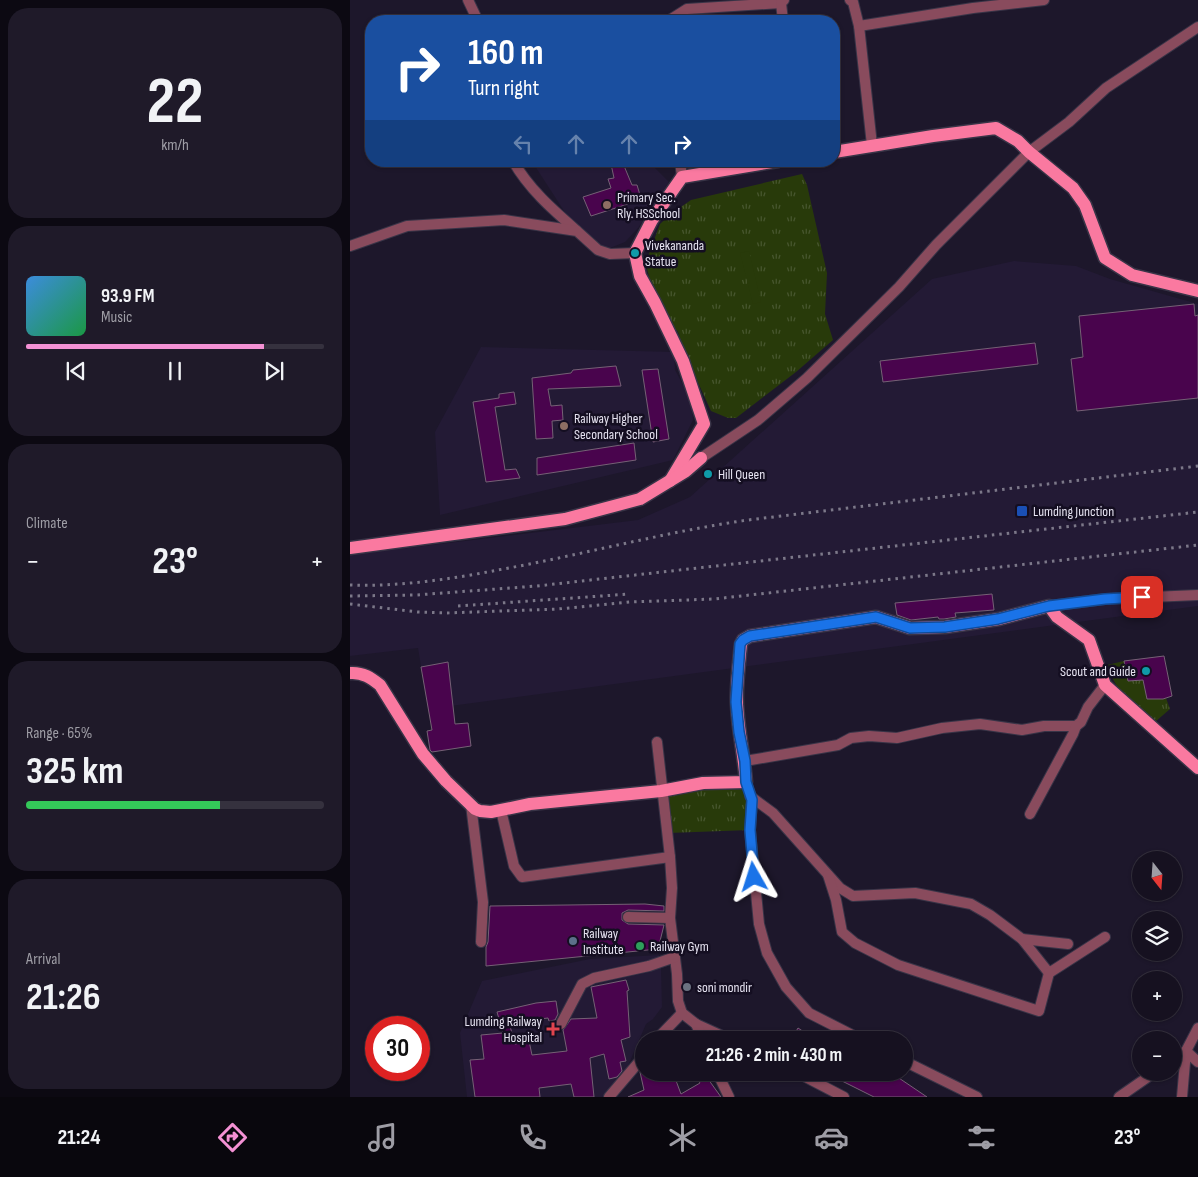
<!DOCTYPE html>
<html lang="en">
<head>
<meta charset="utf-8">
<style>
	:root { --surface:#161120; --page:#1f1a29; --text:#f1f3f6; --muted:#9e9da5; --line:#35313e; --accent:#f491d4 }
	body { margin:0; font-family:"Sofia Sans Condensed",sans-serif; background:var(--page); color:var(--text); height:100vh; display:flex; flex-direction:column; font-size:19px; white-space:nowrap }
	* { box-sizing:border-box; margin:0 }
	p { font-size:16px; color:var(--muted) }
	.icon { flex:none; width:28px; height:28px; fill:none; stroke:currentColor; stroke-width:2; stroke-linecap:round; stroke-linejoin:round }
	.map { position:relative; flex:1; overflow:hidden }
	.details { display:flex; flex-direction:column; gap:8px; padding:8px; background:#0c0912; width:350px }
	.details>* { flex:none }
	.banner { position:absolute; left:15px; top:15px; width:475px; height:152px; border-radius:20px; box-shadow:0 1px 4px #0004,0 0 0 1px var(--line); background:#1a4fa0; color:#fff; overflow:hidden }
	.needle { width:32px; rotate:163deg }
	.tools { position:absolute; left:782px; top:851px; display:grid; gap:10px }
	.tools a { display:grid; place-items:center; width:50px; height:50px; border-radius:50%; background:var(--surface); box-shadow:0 1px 4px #0004,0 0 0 1px var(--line); font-size:25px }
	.speed { position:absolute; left:15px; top:1016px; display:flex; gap:10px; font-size:25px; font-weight:700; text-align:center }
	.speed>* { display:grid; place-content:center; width:65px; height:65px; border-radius:50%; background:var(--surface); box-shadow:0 1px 4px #0004,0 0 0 1px var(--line); line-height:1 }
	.speed .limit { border:8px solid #d22; background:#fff; color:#111 }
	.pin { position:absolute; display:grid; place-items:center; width:42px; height:42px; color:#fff; margin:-21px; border-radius:10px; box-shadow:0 2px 8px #0006 }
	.me { position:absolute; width:55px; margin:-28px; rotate:354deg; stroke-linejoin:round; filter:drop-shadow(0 0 4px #0008) }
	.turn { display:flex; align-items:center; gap:18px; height:105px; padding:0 20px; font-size:22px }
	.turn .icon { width:65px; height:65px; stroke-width:2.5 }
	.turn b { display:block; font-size:35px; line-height:42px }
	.lanes { display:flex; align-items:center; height:48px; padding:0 20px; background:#0003; justify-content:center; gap:25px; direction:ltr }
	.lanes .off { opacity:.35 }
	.big { font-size:38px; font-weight:700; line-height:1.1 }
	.details .card { flex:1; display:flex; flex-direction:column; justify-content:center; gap:8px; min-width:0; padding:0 18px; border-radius:20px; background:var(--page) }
	.details .dial { align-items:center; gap:0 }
	.dial b { font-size:65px; line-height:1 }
	.song { display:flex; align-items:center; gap:15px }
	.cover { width:60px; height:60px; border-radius:8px; background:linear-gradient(135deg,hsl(210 70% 55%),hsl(140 70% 35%)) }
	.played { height:5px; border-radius:2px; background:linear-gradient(90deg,var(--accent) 80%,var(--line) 80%) }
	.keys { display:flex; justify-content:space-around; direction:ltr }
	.heat { display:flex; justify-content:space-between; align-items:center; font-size:28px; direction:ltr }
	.charge { height:8px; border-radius:4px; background:linear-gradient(90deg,#34c759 65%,var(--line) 0) }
	.trip { position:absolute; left:285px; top:1031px; width:278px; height:50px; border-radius:25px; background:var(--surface); box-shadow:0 1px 4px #0004,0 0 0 1px var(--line); font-weight:700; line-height:50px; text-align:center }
	.dock { display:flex; height:80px; justify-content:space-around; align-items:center; background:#09070d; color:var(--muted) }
	.dock .icon { width:35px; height:35px }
	.dock .selected { color:var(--accent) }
	.dock b { font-size:22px; color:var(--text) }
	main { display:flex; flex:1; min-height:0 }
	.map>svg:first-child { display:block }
	.built { fill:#231a35 }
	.park { fill:url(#park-tufts) }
	.pitch { fill:#283a0a }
	.water { fill:#00002e }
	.building { fill:#49044d; stroke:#756175 }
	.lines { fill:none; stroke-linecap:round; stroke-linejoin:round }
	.minor-casing { stroke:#393447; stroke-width:12 }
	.major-casing { stroke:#393447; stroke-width:15 }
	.minor { stroke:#894b5d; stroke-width:10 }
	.major { stroke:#fa79a0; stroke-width:12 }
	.rail { stroke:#7c7889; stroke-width:3; stroke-dasharray:2.5 5; stroke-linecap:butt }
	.route-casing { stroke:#114b97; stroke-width:12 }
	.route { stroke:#1a73e8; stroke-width:9 }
	.education-dot { fill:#8d6e63; stroke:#140e21; stroke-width:2 }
	.culture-dot { fill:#0f9aa8; stroke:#140e21; stroke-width:2 }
	.transit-dot { fill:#1a4fb4; stroke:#140e21; stroke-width:2 }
	.service-dot { fill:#5c6f8a; stroke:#140e21; stroke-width:2 }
	.leisure-dot { fill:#2e9e5b; stroke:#140e21; stroke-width:2 }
	.worship-dot { fill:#6b7280; stroke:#140e21; stroke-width:2 }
	.health-dot { fill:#e0444e; stroke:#140e21; stroke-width:2 }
	.labels { text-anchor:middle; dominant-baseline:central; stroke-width:5; stroke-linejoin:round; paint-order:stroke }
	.poi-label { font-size:14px; fill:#e6e3f1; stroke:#140e21; text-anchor:start }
</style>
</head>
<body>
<main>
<section class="details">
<div class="card dial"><b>22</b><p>km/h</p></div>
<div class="card">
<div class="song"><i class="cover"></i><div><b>93.9 FM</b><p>Music</p></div></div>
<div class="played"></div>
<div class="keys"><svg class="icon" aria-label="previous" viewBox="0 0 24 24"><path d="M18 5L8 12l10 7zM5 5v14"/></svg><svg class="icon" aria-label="pause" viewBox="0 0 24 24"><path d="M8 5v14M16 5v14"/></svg><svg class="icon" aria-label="next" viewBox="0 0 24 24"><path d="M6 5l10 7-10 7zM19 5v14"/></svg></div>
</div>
<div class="card"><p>Climate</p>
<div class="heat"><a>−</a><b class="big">23°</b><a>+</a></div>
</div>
<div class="card"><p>Range · 65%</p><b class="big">325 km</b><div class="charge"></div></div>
<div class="card"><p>Arrival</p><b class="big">21:26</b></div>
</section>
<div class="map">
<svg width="848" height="1097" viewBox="0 0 848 1097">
	<defs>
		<pattern id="park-tufts" width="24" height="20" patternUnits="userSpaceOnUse" patternTransform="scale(1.25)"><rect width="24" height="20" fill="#283a0a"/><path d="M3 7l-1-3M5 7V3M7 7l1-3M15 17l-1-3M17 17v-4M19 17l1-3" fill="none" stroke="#47562e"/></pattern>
	</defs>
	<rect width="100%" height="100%" fill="#1d172b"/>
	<!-- built -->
	<g class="built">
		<polygon points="197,161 298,161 319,182 288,228 275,242 260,248 248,245 227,231 185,166"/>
		<polygon points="664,261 726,266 760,279 848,304 848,606 78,709 68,648 0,656 0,555 288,520 340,497 582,279"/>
		<polygon points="131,347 324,352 325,370 342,401 343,420 323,460 90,515 85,432"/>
		<polygon points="309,955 311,968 312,1007 303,1019 296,1024 274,1075 255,1097 117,1097 110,1033 132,981 240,959"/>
	</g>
	<!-- park -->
	<g class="park">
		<polygon points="452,174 457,185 477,273 475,314 483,340 446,372 386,418 378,418 361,411 336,356 328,332 320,322 310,300 301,284 296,265 297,259 310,224 322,213 341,200"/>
		<path d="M774,661L778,681L793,680L797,699L816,698L820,709L805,722C782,703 767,694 757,665Z"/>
		<polygon points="396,782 400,830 318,833 311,791"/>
	</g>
	<!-- pitch -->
	<polygon class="pitch" points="399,251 411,302 403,304 390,253"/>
	<!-- water -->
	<polygon class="water" points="408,17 412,21 361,21"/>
	<!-- building -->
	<g class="building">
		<polygon points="268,161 272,161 282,185 287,185 290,195 277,201 278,204 241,216 233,197 261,188 258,179 264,178 261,164"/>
		<polygon points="844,304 845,316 848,315 848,398 727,411 721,359 733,357 729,316"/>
		<polygon points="685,343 688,364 533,382 530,361"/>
		<polygon points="266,366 271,386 198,389 201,406 212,405 213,420 202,421 203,438 186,439 182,378 221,373 223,370"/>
		<polygon points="308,369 319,439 303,442 292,370"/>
		<polygon points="164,392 166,404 145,407 155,470 166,469 170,478 136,482 123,402 149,398 149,394"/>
		<polygon points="284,443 286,460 187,475 187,458"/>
		<polygon points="642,594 644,610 605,613 606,617 594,619 589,619 588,617 561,620 547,615 545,603"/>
		<polygon points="814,656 822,696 813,699 797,699 793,680 778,681 774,661"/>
		<polygon points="98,662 105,724 118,723 121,746 82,752 80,750 77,731 82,730 71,667"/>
		<polygon points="295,904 314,906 314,911 278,910 272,913 272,920 278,924 314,925 308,949 136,966 136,947 138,942 140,906"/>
		<polygon points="276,980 279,990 277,991 280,1037 271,1040 276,1061 270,1062 272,1071 267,1077 259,1079 254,1054 240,1058 244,1097 224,1097 221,1084 189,1088 190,1097 125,1097 120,1060 134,1059 131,1035 153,1033 147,1012 186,1003 206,1001 208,1014 205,1020 199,1021 198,1018 190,1019 190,1018 160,1026 165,1044 179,1041 182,1055 217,1051 213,1030 221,1019 247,1018 241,987"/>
		<polygon points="448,1028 466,1040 441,1040"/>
		<polygon points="290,1072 314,1072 316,1081 325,1078 331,1094 350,1083 343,1072 353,1072 371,1097 278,1097 294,1090"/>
		<polygon points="474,1072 531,1072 536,1076 540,1072 577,1097 524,1097"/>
	</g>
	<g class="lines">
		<defs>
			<g id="minor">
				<polyline points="118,0 128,21"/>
				<polyline points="500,0 503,2 509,26 522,145"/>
				<polyline points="318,21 337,9 431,3"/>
				<polyline points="433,21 431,3 434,0"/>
				<polyline points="509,26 623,8 694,0"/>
				<path d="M163,161C179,189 202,209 226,230"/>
				<polyline points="330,161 332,177"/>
				<polyline points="0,246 57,226 154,220 227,231 248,250 260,254 285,253"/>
				<polyline points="351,458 408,420 457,378 549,287 586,245 679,152 719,122 756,88 848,27"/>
				<polyline points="699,606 755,599 848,595"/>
				<polyline points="307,742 320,857 322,888 320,918 327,974 328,1001 332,1013 346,1024 381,1040"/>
				<polyline points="395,761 488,745 501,738 519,736 547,738 592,728 630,724 672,730 694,726 726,726 731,722 738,707 755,685"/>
				<polyline points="396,782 402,800 400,830 409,924 417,953 436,987 459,1013 512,1040"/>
				<polyline points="400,796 423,813 490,888 503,896 565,893 621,904 640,915 672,939 699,973"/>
				<polyline points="121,805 133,902 131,942"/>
				<polyline points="151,810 164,866 172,877 320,857"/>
				<polyline points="680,814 723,734 726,726"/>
				<polyline points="478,875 486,900 492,932 505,943 548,965 689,1011 699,973 755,937"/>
				<polyline points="278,917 320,918"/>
				<polyline points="672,939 718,944"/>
				<polyline points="211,1024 232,984 244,978 299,966 325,957"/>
				<polyline points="346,1024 353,1040"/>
				<polyline points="306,1040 332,1013"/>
				<polyline points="824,1059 836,1051 848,1028"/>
				<polyline points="554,1061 627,1097"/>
				<polyline points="367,1072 379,1097"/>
				<polyline points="446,1072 494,1097"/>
				<polyline points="259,1097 294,1056"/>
				<polyline points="769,1097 805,1072"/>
				<polyline points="832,1097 836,1051 848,1062"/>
			</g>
			<g id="major">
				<polyline points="484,152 583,136 646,128 668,141 679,152 723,188 735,205 755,258 782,275 848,291"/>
				<polyline points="320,481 354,424 333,361 305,303 290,276 285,253 302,220 332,177 428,161"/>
				<polyline points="0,548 215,519 290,499 336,471 351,458"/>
				<path d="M0,673C13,672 21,678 30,685L73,754L96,781L125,809L130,811L141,812L180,804L311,791L353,783L396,782C394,755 388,730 387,704C386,684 389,664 391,644L393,640L400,636L526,617L560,628L595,627L649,619L699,606L707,617L739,640L755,685L848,768"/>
			</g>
		</defs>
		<!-- minor casing -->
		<use href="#minor" class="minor-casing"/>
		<!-- major casing -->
		<use href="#major" class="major-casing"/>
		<!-- minor -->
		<use href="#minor" class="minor"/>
		<!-- major -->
		<use href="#major" class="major"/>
		<!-- rail -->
		<g class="rail">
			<path d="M0,585C47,587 102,579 148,570C232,555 314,532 398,520L848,466"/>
			<polyline points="0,596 66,595 187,586 848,512"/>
			<polyline points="0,604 68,612 96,613 208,609 280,602 364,599 848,545"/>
			<polyline points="108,606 280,594"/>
		</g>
	</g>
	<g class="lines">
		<defs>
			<polyline id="route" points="404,877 400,830 402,800 396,782 395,761 389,732 386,702 390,644 393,640 400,636 526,617 560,628 595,627 648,619 699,606 755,599 792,597"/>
		</defs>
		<!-- route casing -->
		<use href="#route" class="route-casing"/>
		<!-- route -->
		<use href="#route" class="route"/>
	</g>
	<!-- markers -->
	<g class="education-dot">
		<circle cx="257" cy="205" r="5"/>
		<circle cx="214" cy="426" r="5"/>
	</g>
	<g class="culture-dot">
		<circle cx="285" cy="253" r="5"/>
		<circle cx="358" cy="474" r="5"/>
		<circle cx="796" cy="671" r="5"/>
	</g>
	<rect class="transit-dot" x="666" y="505" width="12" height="12" rx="2.5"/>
	<circle class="service-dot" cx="223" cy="941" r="5"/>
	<circle class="leisure-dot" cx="290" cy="946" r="5"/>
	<circle class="worship-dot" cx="337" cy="987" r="5"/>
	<path class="health-dot" d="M200.5 1021.5h5v5h5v5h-5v5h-5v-5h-5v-5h5z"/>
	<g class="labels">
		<!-- poi labels -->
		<g class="poi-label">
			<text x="267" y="197">Primary Sec.<tspan x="267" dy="16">Rly. HSSchool</tspan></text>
			<text x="295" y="245">Vivekananda<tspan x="295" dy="16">Statue</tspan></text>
			<text x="224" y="418">Railway Higher<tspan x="224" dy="16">Secondary School</tspan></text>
			<text x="368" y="474">Hill Queen</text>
			<text x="683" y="511">Lumding Junction</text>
			<text x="786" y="671" text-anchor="end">Scout and Guide</text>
			<text x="233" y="933">Railway<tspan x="233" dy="16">Institute</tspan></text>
			<text x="300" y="946">Railway Gym</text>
			<text x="347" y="987">soni mondir</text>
			<text x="192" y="1021" text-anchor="end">Lumding Railway<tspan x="192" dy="16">Hospital</tspan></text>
		</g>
	</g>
</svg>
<div class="tools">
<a><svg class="needle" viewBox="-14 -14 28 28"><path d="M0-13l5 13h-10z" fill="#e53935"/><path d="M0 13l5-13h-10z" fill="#9e9da5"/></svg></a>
<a><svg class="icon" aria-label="layers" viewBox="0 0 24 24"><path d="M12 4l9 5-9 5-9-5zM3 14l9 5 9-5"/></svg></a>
<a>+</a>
<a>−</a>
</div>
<div class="speed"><div class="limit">30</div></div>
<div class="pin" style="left:792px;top:597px;background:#d93025"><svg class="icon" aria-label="arrive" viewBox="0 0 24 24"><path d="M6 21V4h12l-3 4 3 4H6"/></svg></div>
<svg class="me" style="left:404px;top:877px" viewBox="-20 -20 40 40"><path d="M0-17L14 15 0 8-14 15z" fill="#1a73e8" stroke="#fff" stroke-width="4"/></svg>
<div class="trip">21:26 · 2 min · 430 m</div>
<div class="banner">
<div class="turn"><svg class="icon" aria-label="right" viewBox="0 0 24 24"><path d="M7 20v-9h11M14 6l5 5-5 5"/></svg><div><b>160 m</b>Turn right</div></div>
<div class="lanes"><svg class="icon off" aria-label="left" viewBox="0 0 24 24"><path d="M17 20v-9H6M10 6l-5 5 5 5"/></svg><svg class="icon off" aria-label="ahead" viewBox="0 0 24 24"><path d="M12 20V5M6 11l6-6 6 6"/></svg><svg class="icon off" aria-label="ahead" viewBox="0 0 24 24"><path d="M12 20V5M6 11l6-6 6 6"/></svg><svg class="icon" aria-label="right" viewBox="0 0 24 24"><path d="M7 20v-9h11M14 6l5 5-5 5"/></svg></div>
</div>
</div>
</main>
<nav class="dock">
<b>21:24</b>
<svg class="icon selected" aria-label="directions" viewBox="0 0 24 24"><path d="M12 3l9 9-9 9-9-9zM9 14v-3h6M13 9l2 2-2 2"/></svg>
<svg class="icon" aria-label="music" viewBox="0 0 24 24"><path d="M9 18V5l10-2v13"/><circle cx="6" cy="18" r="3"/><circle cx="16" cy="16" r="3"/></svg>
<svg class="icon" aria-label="phone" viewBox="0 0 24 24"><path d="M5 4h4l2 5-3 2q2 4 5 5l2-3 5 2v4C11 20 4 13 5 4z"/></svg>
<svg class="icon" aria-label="climate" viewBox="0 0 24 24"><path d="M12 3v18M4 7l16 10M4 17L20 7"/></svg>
<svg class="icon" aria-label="car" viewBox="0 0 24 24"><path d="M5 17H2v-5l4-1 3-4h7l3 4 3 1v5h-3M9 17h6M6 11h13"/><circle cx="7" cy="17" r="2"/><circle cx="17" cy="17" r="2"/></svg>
<svg class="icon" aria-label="filters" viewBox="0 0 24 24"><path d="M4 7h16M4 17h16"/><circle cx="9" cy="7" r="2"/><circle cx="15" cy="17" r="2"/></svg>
<b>23°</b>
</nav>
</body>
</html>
